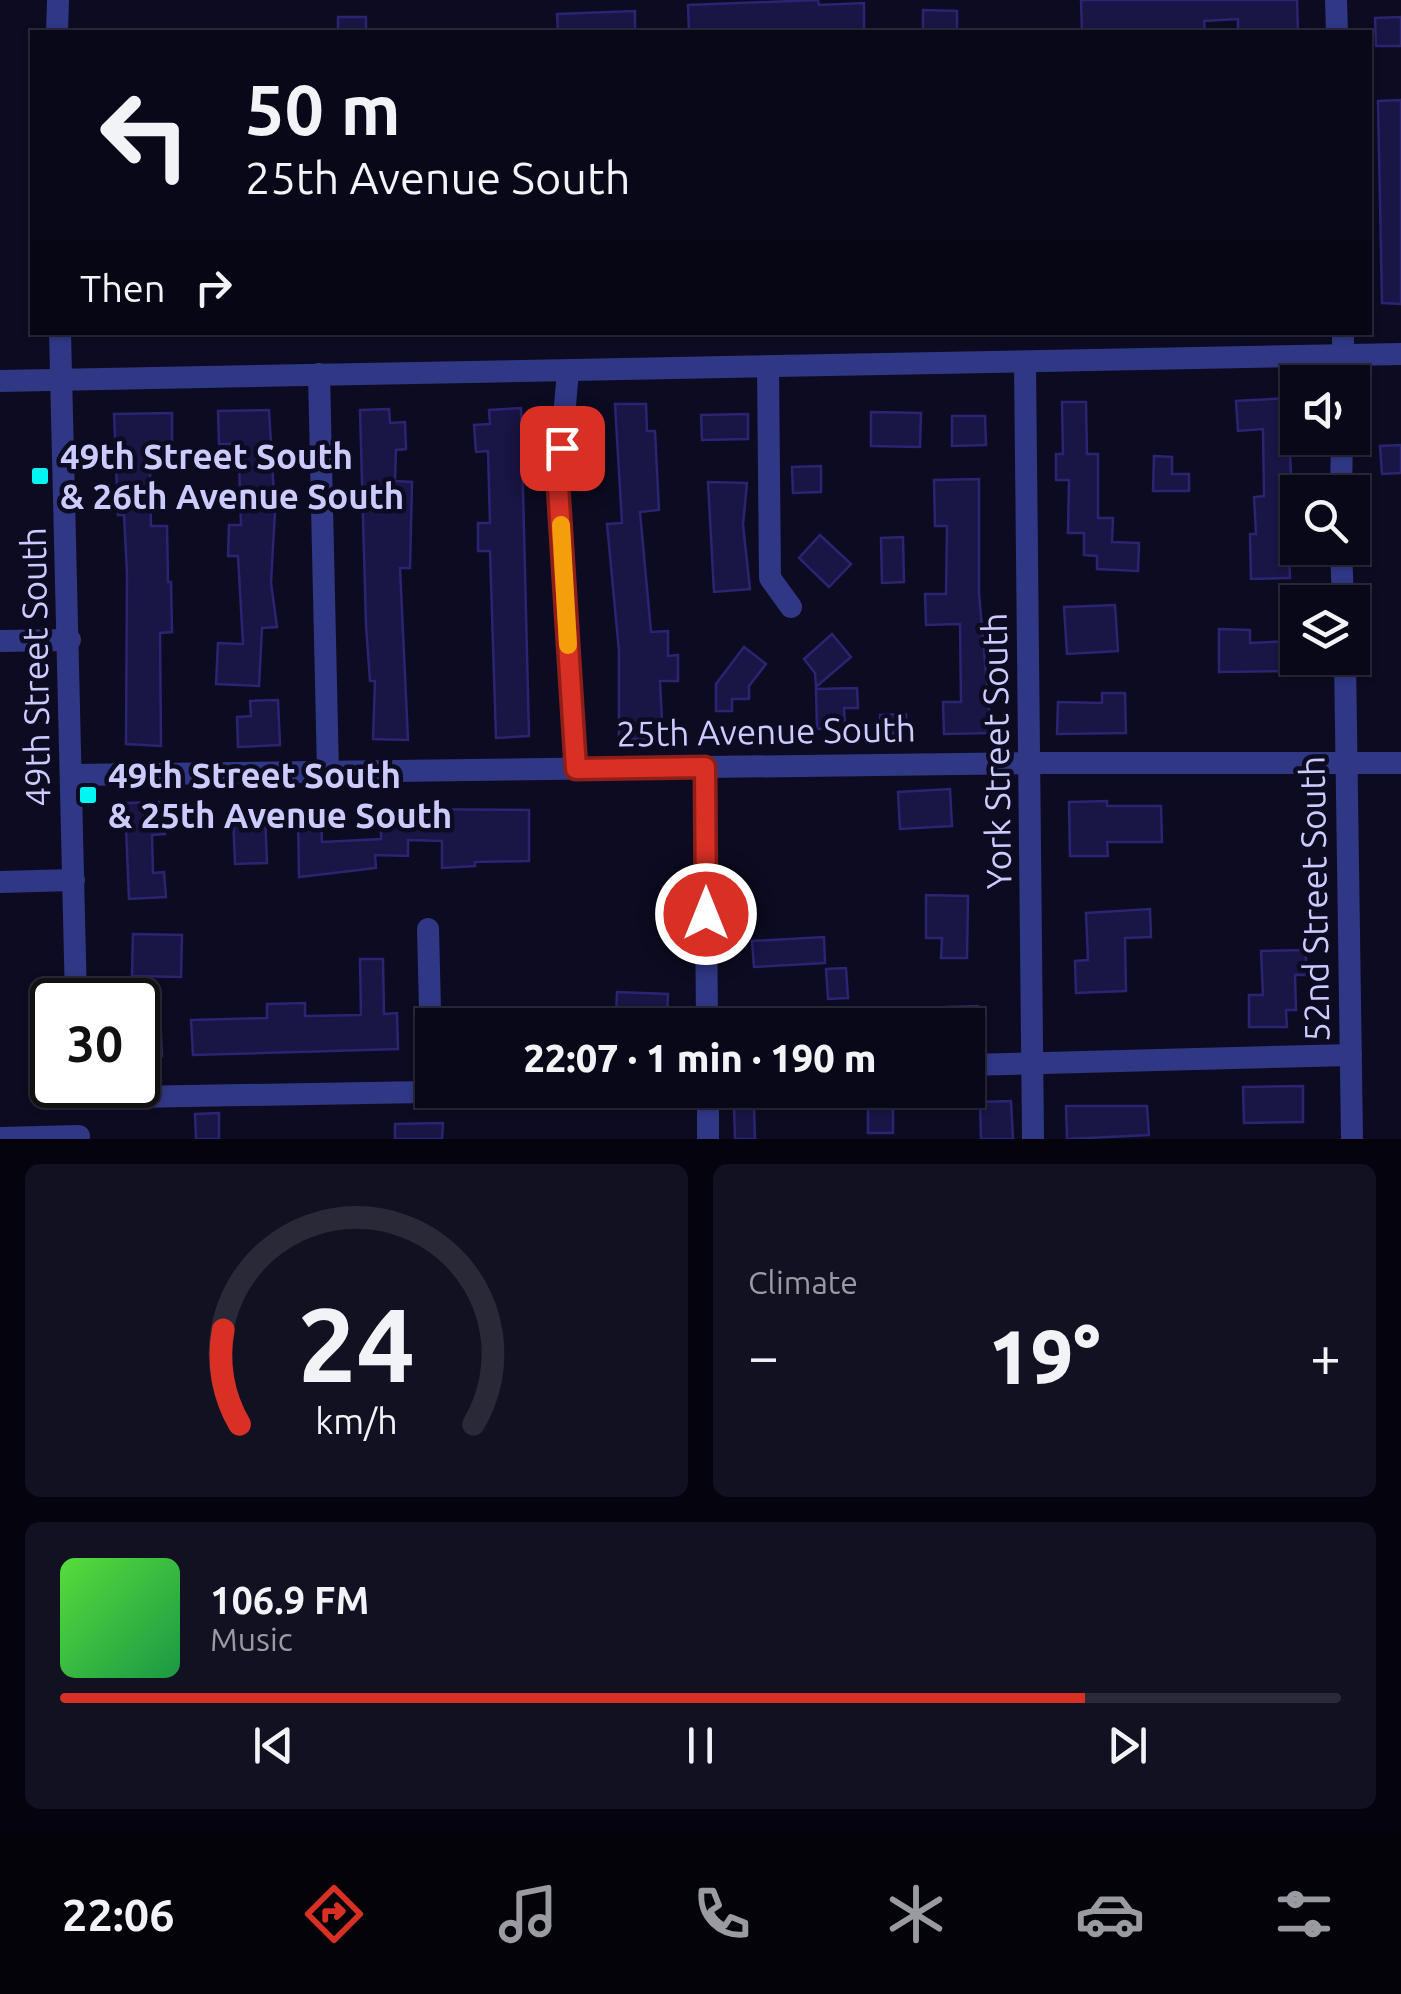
<!DOCTYPE html>
<html lang="en">
<head>
<meta charset="utf-8">
<style>
	:root { --surface:#090819; --page:#121122; --text:#f1f3f6; --muted:#999aa2; --line:#292938; --accent:#d93025 }
	body { margin:0; font-family:Ubuntu,sans-serif; background:var(--page); color:var(--text); height:100vh; display:flex; flex-direction:column; font-size:38px; white-space:nowrap }
	* { box-sizing:border-box; margin:0 }
	p { font-size:32px; color:var(--muted) }
	.icon { flex:none; width:55px; height:55px; fill:none; stroke:currentColor; stroke-width:2; stroke-linecap:round; stroke-linejoin:round }
	.map { position:relative; height:1139px; overflow:hidden }
	.details { display:flex; flex-direction:column; gap:25px; padding:25px; background:#05040e; flex:1 }
	.details>* { flex:none }
	.hud { position:absolute; left:30px; top:30px; width:1342px; height:305px; border-radius:0px; box-shadow:0 2px 8px #0004,0 0 0 2px var(--line); background:#090819; color:var(--text); overflow:hidden }
	.controls { position:absolute; left:1280px; top:365px; display:grid; gap:20px }
	.controls a { display:grid; place-items:center; width:90px; height:90px; border-radius:0px; background:var(--surface); box-shadow:0 2px 8px #0004,0 0 0 2px var(--line); font-size:50px }
	.speed { position:absolute; left:30px; top:978px; display:flex; gap:20px; font-size:50px; font-weight:700; text-align:center }
	.speed>* { display:grid; place-content:center; width:130px; height:130px; border-radius:50%; background:var(--surface); box-shadow:0 2px 8px #0004,0 0 0 2px var(--line); line-height:1 }
	.speed .limit { border:5px solid #111; border-radius:15px; background:#fff; color:#111 }
	.pin { position:absolute; display:grid; place-items:center; width:85px; height:85px; color:#fff; margin:-42px; border-radius:20px; box-shadow:0 5px 15px #0006 }
	.me { position:absolute; width:110px; margin:-55px; rotate:0deg; stroke-linejoin:round; filter:drop-shadow(0 0 8px #0008) }
	.turn { display:flex; align-items:center; gap:35px; height:210px; padding:0 50px; font-size:45px }
	.turn .icon { width:130px; height:130px; stroke-width:2.5 }
	.turn b { display:block; font-size:70px; line-height:85px }
	.then { display:flex; align-items:center; height:95px; padding:0 50px; background:#0003; gap:20px; font-size:38px }
	.big { font-size:75px; font-weight:800; line-height:1.1 }
	.details .widget { flex:1; display:flex; flex-direction:column; justify-content:center; gap:15px; min-width:0; padding:0 35px; border-radius:15px; background:var(--page) }
	.details .dial { align-items:center; gap:0 }
	.dial svg { height:260px; overflow:visible; fill:none; stroke:var(--line); stroke-width:7; stroke-linecap:round; text-anchor:middle }
	.dial text { fill:var(--text); stroke:none }
	.song { display:flex; align-items:center; gap:30px }
	.cover { width:120px; height:120px; border-radius:15px; background:linear-gradient(135deg,hsl(110 70% 55%),hsl(140 70% 35%)) }
	.played { height:10px; border-radius:5px; background:linear-gradient(90deg,var(--accent) 80%,var(--line) 80%) }
	.keys { display:flex; justify-content:space-around; direction:ltr }
	.heat { display:flex; justify-content:space-between; align-items:center; font-size:55px; direction:ltr }
	.details .tiles { flex:1; display:grid; gap:25px; grid-template-columns:1fr 1fr }
	.widget:last-child { grid-column:span 2 }
	.trip { position:absolute; left:415px; top:1008px; width:570px; height:100px; border-radius:0px; background:var(--surface); box-shadow:0 2px 8px #0004,0 0 0 2px var(--line); font-weight:800; line-height:100px; text-align:center }
	.dock { display:flex; height:160px; justify-content:space-around; align-items:center; background:#04030a; color:var(--muted) }
	.dock .icon { width:70px; height:70px }
	.dock .selected { color:var(--accent) }
	.dock b { font-size:45px; color:var(--text) }
	.map>svg:first-child { display:block }
	.building { fill:#191544; stroke:#2b2473; stroke-width:2.5 }
	.lines { fill:none; stroke-linecap:round; stroke-linejoin:round }
	.minor { stroke:#303785; stroke-width:22 }
	.route-casing { stroke:#8d1f18; stroke-width:25 }
	.route { stroke:#d93025; stroke-width:18 }
	.slow { stroke:#f59e0b; stroke-width:18 }
	.poi-dot { fill:#00f6f3; stroke:#0c0b21; stroke-width:4 }
	.labels { text-anchor:middle; dominant-baseline:central; stroke-width:9; stroke-linejoin:round; paint-order:stroke }
	.poi-label { font-size:35px; font-weight:bold; fill:#cbcbff; stroke:#0c0b21; text-anchor:start }
	.street-label { font-size:35px; fill:#cbcbff; stroke:#0c0b21 }
</style>
</head>
<body>
<div class="map">
<svg width="1401" height="1139" viewBox="0 0 1401 1139">
	<rect width="100%" height="100%" fill="#0c0b21"/>
	<!-- building -->
	<g class="building">
		<polygon points="818,0 819,5 864,3 864,32 689,32 688,5"/>
		<polygon points="1081,0 1297,0 1298,32 1238,32 1238,19 1204,21 1205,32 1082,32"/>
		<polygon points="923,10 957,11 957,32 923,32"/>
		<polygon points="635,11 635,32 558,32 557,14"/>
		<rect x="338" y="17" width="28" height="15"/>
		<polygon points="1401,17 1401,46 1376,46 1375,18"/>
		<polygon points="1401,100 1401,304 1382,303 1378,101"/>
		<polygon points="1287,398 1292,494 1298,494 1298,522 1288,523 1290,578 1251,579 1250,534 1256,534 1254,497 1264,496 1263,429 1238,431 1236,401"/>
		<polygon points="1062,402 1086,402 1087,454 1098,454 1098,518 1113,518 1112,542 1139,543 1138,571 1097,569 1097,556 1084,555 1084,533 1068,533 1069,480 1056,480 1056,454 1063,454"/>
		<polygon points="615,404 646,404 647,431 655,431 659,510 640,512 651,632 668,631 668,656 678,655 678,681 660,681 662,721 647,722 648,738 619,740 619,651 607,524 622,523"/>
		<polygon points="521,408 529,736 496,738 490,551 478,551 478,523 490,523 488,451 476,452 474,425 490,424 489,410"/>
		<polygon points="389,409 390,423 405,422 406,449 396,450 395,481 412,482 410,568 400,568 408,740 373,739 375,681 370,681 366,625 360,410"/>
		<polygon points="269,410 275,512 271,583 277,627 262,628 259,686 216,684 218,643 243,644 238,556 228,556 229,525 241,525 239,460 236,444 219,444 218,411"/>
		<polygon points="871,412 921,413 920,447 871,446"/>
		<polygon points="172,413 172,462 150,462 151,526 167,526 168,582 171,582 172,632 160,633 161,746 126,744 127,574 124,515 118,515 114,414"/>
		<polygon points="748,414 748,439 702,440 701,415"/>
		<polygon points="952,416 985,416 986,445 952,446"/>
		<polygon points="1401,445 1401,473 1382,474 1380,446"/>
		<polygon points="1154,456 1172,457 1172,474 1189,474 1189,491 1153,491"/>
		<polygon points="821,466 821,492 793,493 792,467"/>
		<polygon points="979,479 979,593 991,733 944,734 943,702 961,702 960,624 926,625 925,594 946,594 947,526 935,526 934,480"/>
		<polygon points="708,482 747,483 743,525 750,589 714,592"/>
		<polygon points="820,535 851,564 829,587 799,558"/>
		<polygon points="903,537 904,582 882,583 881,538"/>
		<polygon points="1115,605 1118,651 1067,654 1064,607"/>
		<polygon points="1219,629 1250,630 1250,643 1291,641 1292,671 1219,672"/>
		<polygon points="832,634 851,657 816,687 815,673 804,659"/>
		<polygon points="744,647 766,664 749,686 749,699 732,699 732,711 716,711 716,684"/>
		<polygon points="857,688 858,708 844,708 845,728 817,729 816,689"/>
		<polygon points="1102,693 1125,693 1126,733 1057,734 1058,702 1102,703"/>
		<polygon points="278,700 280,745 238,747 237,717 251,716 250,701"/>
		<polygon points="906,714 907,733 881,734 880,715"/>
		<polygon points="950,789 952,826 900,829 898,792"/>
		<polygon points="1107,801 1107,806 1161,806 1162,842 1107,842 1108,856 1070,856 1069,802"/>
		<polygon points="165,802 165,834 152,835 153,873 164,872 166,897 129,899 125,803"/>
		<polygon points="381,809 529,810 529,861 475,862 475,866 442,868 442,841 408,840 408,856 375,855 376,868 299,877 298,818 321,818 322,842 381,839"/>
		<polygon points="265,813 267,863 235,864 233,814"/>
		<polygon points="926,895 968,896 967,958 941,958 942,938 926,938"/>
		<polygon points="1150,909 1151,937 1125,938 1126,991 1076,993 1075,961 1088,960 1086,913"/>
		<polygon points="133,934 182,935 181,977 132,976"/>
		<polygon points="824,937 825,963 754,967 752,941"/>
		<polygon points="1306,950 1306,975 1295,975 1296,1010 1286,1010 1287,1027 1249,1027 1249,995 1263,995 1261,951"/>
		<polygon points="360,959 383,959 384,1014 397,1013 398,1049 193,1055 191,1020 267,1018 267,1004 305,1003 305,1016 361,1015"/>
		<polygon points="846,968 848,998 828,999 826,969"/>
		<polygon points="617,992 668,994 667,1019 616,1017"/>
		<polygon points="978,1006 978,1025 946,1025 946,1007"/>
		<polygon points="160,1014 162,1056 138,1057 138,1015"/>
		<polygon points="1303,1086 1303,1122 1244,1123 1243,1087"/>
		<polygon points="1011,1101 1013,1139 981,1139 980,1102"/>
		<polygon points="893,1102 893,1133 868,1133 868,1103"/>
		<polygon points="754,1105 755,1139 735,1139 734,1106"/>
		<polygon points="1066,1106 1147,1106 1149,1135 1067,1139"/>
		<polygon points="219,1113 219,1139 196,1139 195,1114"/>
		<polygon points="443,1123 442,1139 395,1139 395,1124"/>
	</g>
	<g class="lines">
		<!-- minor -->
		<g class="minor">
			<polyline points="1336,0 1337,32"/>
			<polyline points="57,32 58,0"/>
			<polyline points="60,332 76,1000"/>
			<polyline points="1343,332 1343,382"/>
			<polyline points="1025,362 1033,1139"/>
			<polyline points="768,367 770,578 791,607"/>
			<polyline points="568,371 558,486 575,769"/>
			<polyline points="319,374 328,772"/>
			<polyline points="0,381 1401,354"/>
			<polyline points="1341,492 1342,438"/>
			<polyline points="1341,548 1343,602"/>
			<polyline points="0,641 70,640"/>
			<polyline points="1345,658 1352,1139"/>
			<polyline points="705,767 707,1025"/>
			<polyline points="72,775 1033,763 1401,763"/>
			<polyline points="0,882 74,880"/>
			<polyline points="428,929 432,1091"/>
			<polyline points="968,1065 1351,1055"/>
			<polyline points="708,1090 708,1139"/>
			<polyline points="78,1098 533,1090"/>
			<polyline points="0,1138 79,1136"/>
		</g>
	</g>
	<g class="lines">
		<defs>
			<polyline id="route" points="562,448 558,486 576,769 705,767 706,914"/>
		</defs>
		<!-- route casing -->
		<use href="#route" class="route-casing"/>
		<!-- route -->
		<use href="#route" class="route"/>
		<!-- slow -->
		<polyline class="slow" points="561,525 568,645"/>
	</g>
	<!-- markers -->
	<g class="poi-dot">
		<rect x="30" y="466" width="20" height="20" rx="5"/>
		<rect x="78" y="785" width="20" height="20" rx="5"/>
	</g>
	<g class="labels">
		<!-- poi labels -->
		<g class="poi-label">
			<text x="60" y="456">49th Street South<tspan x="60" dy="40">&amp; 26th Avenue South</tspan></text>
			<text x="108" y="775">49th Street South<tspan x="108" dy="40">&amp; 25th Avenue South</tspan></text>
		</g>
		<!-- street labels -->
		<g class="street-label">
			<text transform="translate(35 667) rotate(-91)">49th Street South</text>
			<text transform="translate(766 731) rotate(-1)">25th Avenue South</text>
			<text transform="translate(996 751) rotate(-91)">York Street South</text>
			<text transform="translate(1314 899) rotate(-91)">52nd Street South</text>
		</g>
	</g>
</svg>
<div class="controls">
<a><svg class="icon" aria-label="sound" viewBox="0 0 24 24"><path d="M4 9h4l5-4v14l-5-4H4zM17 9q2 3 0 6"/></svg></a>
<a><svg class="icon" aria-label="search" viewBox="0 0 24 24"><circle cx="10" cy="10" r="6"/><path d="M15 15l6 6"/></svg></a>
<a><svg class="icon" aria-label="layers" viewBox="0 0 24 24"><path d="M12 4l9 5-9 5-9-5zM3 14l9 5 9-5"/></svg></a>
</div>
<div class="speed"><div class="limit">30</div></div>
<div class="pin" style="left:562px;top:448px;background:#d93025"><svg class="icon" aria-label="arrive" viewBox="0 0 24 24"><path d="M6 21V4h12l-3 4 3 4H6"/></svg></div>
<svg class="me" style="left:706px;top:914px" viewBox="-20 -20 40 40"><circle r="17" fill="#d93025" stroke="#fff" stroke-width="3"/><path d="M0-11L8 9 0 5-8 9z" fill="#fff"/></svg>
<div class="trip">22:07 · 1 min · 190 m</div>
<div class="hud">
<div class="turn"><svg class="icon" aria-label="left" viewBox="0 0 24 24"><path d="M17 20v-9H6M10 6l-5 5 5 5"/></svg><div><b>50 m</b>25th Avenue South</div></div>
<div class="then">Then<svg class="icon" aria-label="right" viewBox="0 0 24 24"><path d="M7 20v-9h11M14 6l5 5-5 5"/></svg></div>
</div>
</div>
<section class="details">
<div class="tiles">
<div class="widget dial"><svg viewBox="0 0 100 80">
<path d="M14 69A42 42 0 1 1 86 69"/>
<path d="M14 69A42 42 0 0 1 9 40" stroke="#d93025"/>
<text x="50" y="56" font-size="32" font-weight="700">24</text>
<text x="50" y="72" font-size="11">km/h</text>
</svg></div>
<div class="widget"><p>Climate</p>
<div class="heat"><a>−</a><b class="big">19°</b><a>+</a></div>
</div>
<div class="widget">
<div class="song"><i class="cover"></i><div><b>106.9 FM</b><p>Music</p></div></div>
<div class="played"></div>
<div class="keys"><svg class="icon" aria-label="previous" viewBox="0 0 24 24"><path d="M18 5L8 12l10 7zM5 5v14"/></svg><svg class="icon" aria-label="pause" viewBox="0 0 24 24"><path d="M8 5v14M16 5v14"/></svg><svg class="icon" aria-label="next" viewBox="0 0 24 24"><path d="M6 5l10 7-10 7zM19 5v14"/></svg></div>
</div>
</div>
</section>
<nav class="dock">
<b>22:06</b>
<svg class="icon selected" aria-label="directions" viewBox="0 0 24 24"><path d="M12 3l9 9-9 9-9-9zM9 14v-3h6M13 9l2 2-2 2"/></svg>
<svg class="icon" aria-label="music" viewBox="0 0 24 24"><path d="M9 18V5l10-2v13"/><circle cx="6" cy="18" r="3"/><circle cx="16" cy="16" r="3"/></svg>
<svg class="icon" aria-label="phone" viewBox="0 0 24 24"><path d="M5 4h4l2 5-3 2q2 4 5 5l2-3 5 2v4C11 20 4 13 5 4z"/></svg>
<svg class="icon" aria-label="climate" viewBox="0 0 24 24"><path d="M12 3v18M4 7l16 10M4 17L20 7"/></svg>
<svg class="icon" aria-label="car" viewBox="0 0 24 24"><path d="M5 17H2v-5l4-1 3-4h7l3 4 3 1v5h-3M9 17h6M6 11h13"/><circle cx="7" cy="17" r="2"/><circle cx="17" cy="17" r="2"/></svg>
<svg class="icon" aria-label="filters" viewBox="0 0 24 24"><path d="M4 7h16M4 17h16"/><circle cx="9" cy="7" r="2"/><circle cx="15" cy="17" r="2"/></svg>
</nav>
</body>
</html>
